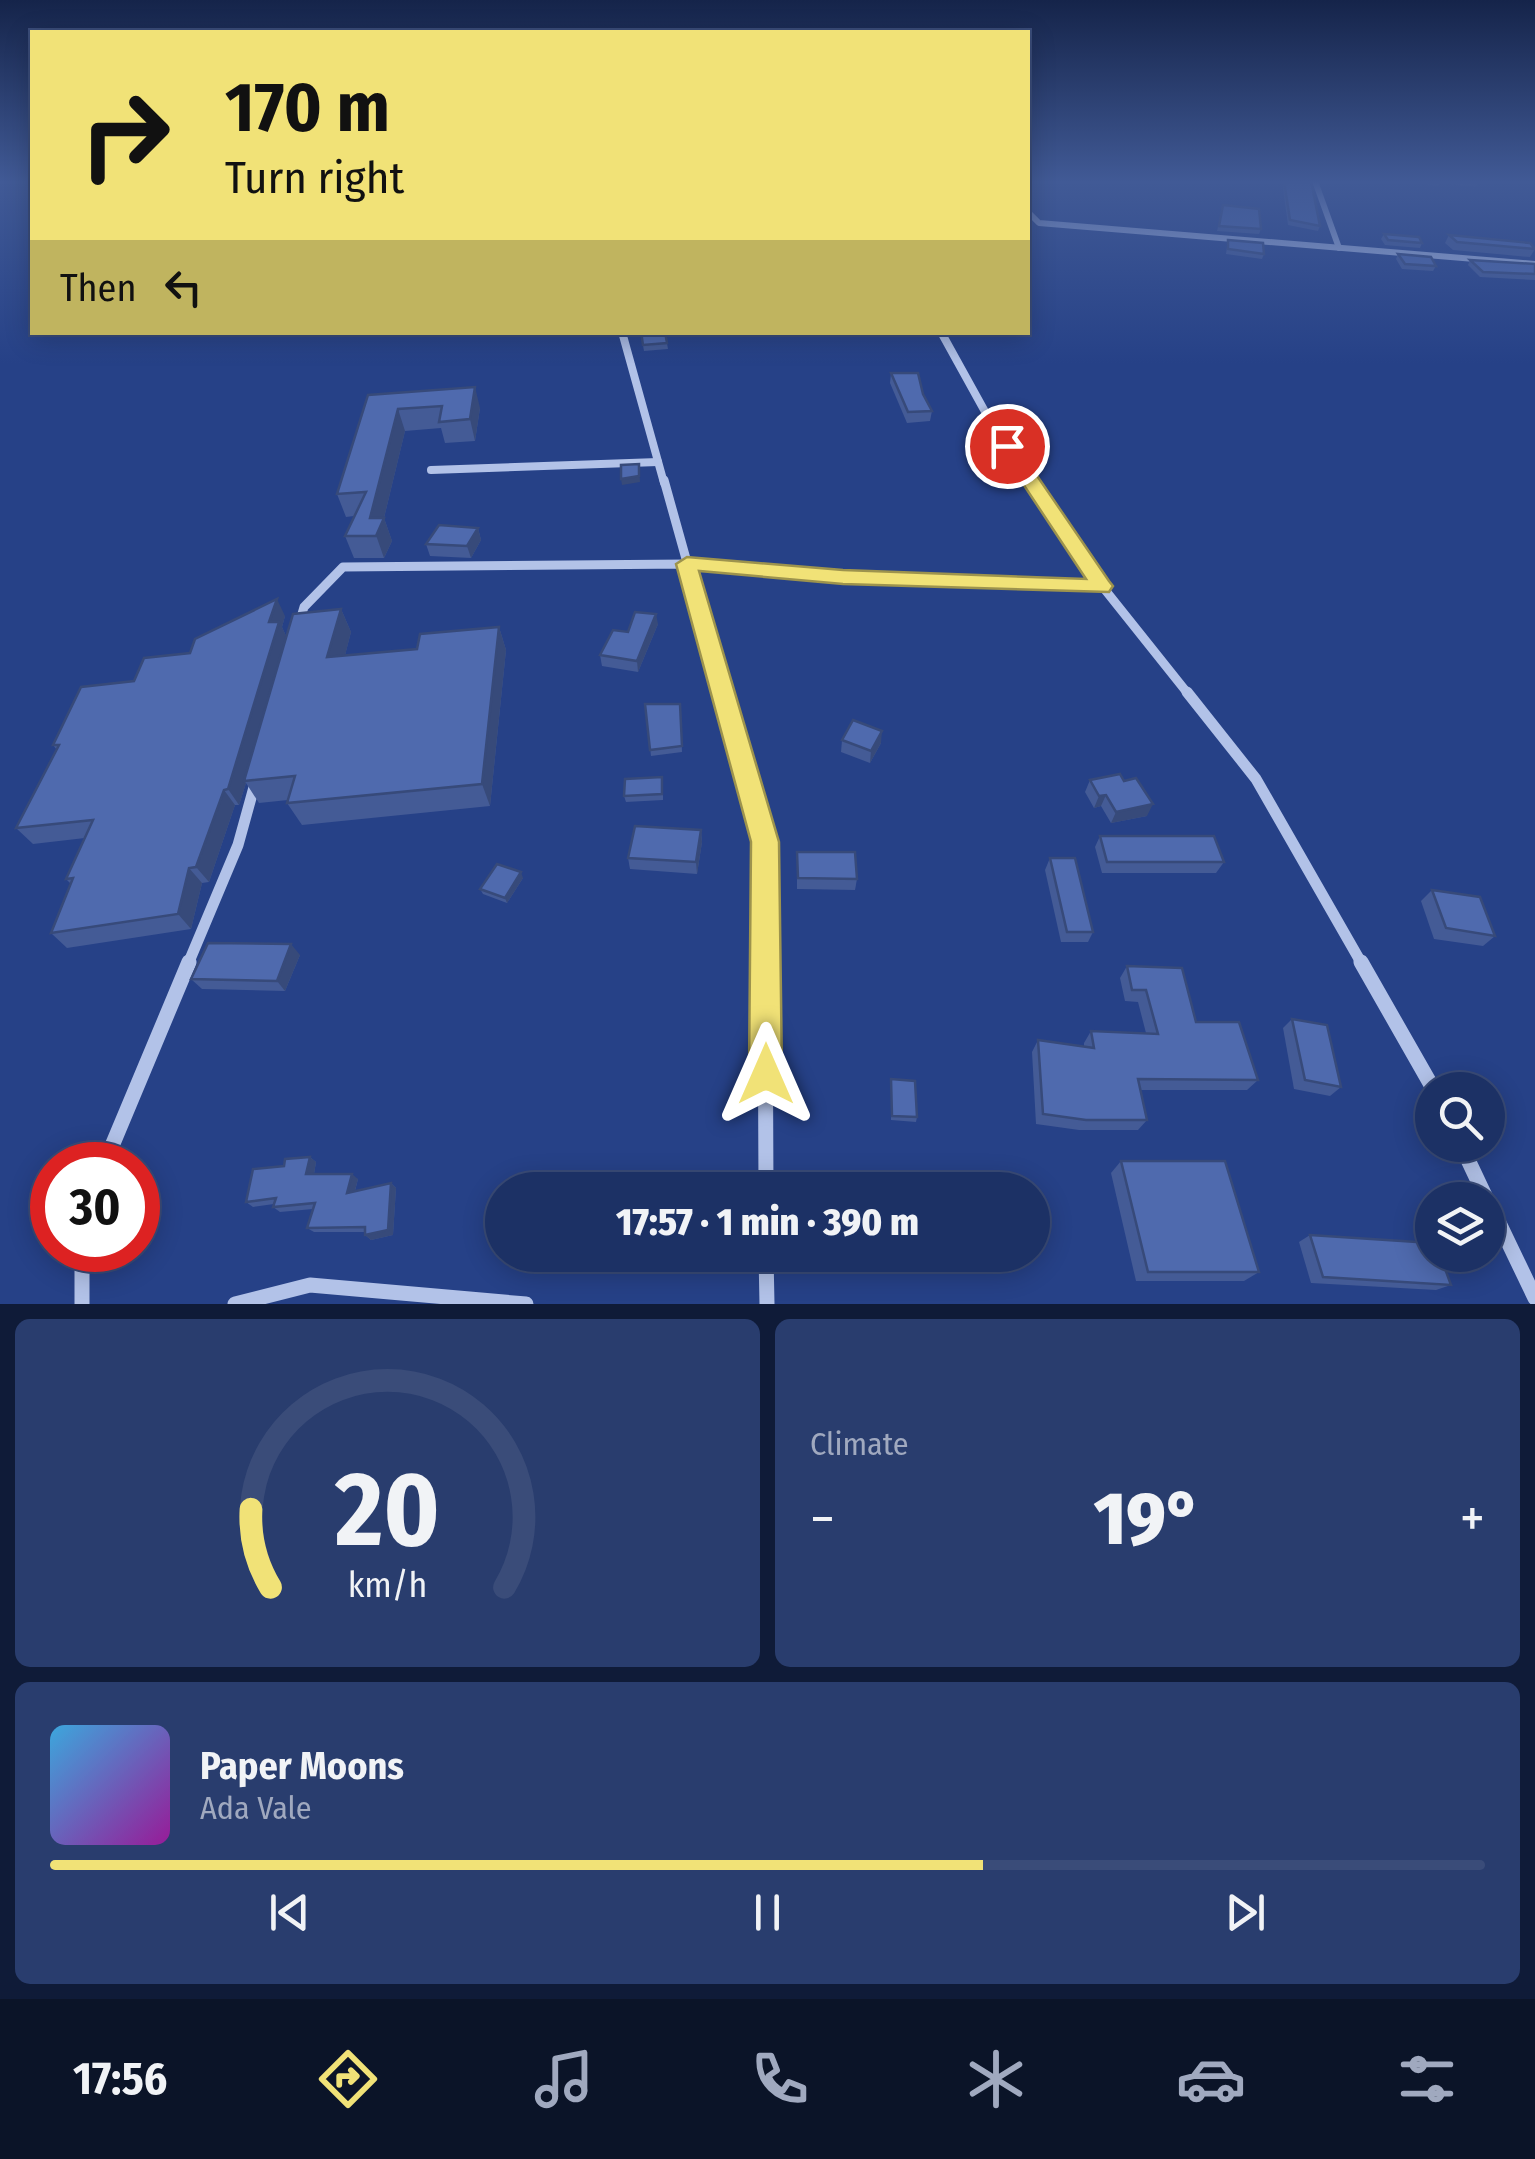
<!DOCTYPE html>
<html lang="en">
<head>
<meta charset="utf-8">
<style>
	:root { --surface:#1c3165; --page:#293d6e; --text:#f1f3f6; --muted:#a0a9bf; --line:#3a4c79; --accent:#f1e277 }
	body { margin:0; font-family:"Fira Sans Condensed",sans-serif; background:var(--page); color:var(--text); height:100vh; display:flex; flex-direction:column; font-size:38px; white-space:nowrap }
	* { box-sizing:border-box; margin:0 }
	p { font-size:32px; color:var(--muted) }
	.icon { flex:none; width:55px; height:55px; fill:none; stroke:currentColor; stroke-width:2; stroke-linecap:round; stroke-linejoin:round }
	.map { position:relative; height:1304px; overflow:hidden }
	.side { display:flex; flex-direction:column; gap:15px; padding:15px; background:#0f1b38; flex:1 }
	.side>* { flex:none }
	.hud { position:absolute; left:30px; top:30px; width:1000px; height:305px; border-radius:0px; box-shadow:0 5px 25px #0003,0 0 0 2px var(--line); background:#f1e277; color:#111; overflow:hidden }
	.controls { position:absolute; left:1415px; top:1072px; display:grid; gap:20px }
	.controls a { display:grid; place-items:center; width:90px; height:90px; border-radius:50%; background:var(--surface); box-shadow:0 5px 25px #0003,0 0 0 2px var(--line); font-size:50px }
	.speed { position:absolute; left:30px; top:1142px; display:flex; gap:20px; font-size:50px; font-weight:700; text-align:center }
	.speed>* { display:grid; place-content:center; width:130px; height:130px; border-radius:50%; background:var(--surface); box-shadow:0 5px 25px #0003,0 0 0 2px var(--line); line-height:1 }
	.speed .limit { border:15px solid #d22; background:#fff; color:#111 }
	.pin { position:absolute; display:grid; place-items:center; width:85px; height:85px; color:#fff; margin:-42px; border:5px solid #fff; border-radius:50%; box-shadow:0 2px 10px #0007 }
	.me { position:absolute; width:110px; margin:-55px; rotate:0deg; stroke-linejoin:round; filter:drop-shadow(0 0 8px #0008) }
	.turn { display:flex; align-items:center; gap:35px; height:210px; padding:0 30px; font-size:45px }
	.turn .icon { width:130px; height:130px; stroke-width:2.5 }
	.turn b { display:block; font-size:70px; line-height:85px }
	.then { display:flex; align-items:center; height:95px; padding:0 30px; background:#0003; gap:20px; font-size:38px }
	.big { font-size:75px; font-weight:800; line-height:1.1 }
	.side .card { flex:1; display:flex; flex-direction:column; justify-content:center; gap:15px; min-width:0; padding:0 35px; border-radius:15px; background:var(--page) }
	.side .dial { align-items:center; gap:0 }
	.dial svg { height:260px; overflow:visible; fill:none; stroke:var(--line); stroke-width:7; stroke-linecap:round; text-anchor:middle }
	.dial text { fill:var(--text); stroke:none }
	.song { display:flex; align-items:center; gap:30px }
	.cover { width:120px; height:120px; border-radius:15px; background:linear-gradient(135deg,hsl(200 70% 55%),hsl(300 70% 35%)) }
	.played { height:10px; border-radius:5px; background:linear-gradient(90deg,var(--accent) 65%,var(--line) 65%) }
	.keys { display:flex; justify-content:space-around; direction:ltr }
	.heat { display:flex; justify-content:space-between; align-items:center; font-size:55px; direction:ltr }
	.side .tiles { flex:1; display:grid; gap:15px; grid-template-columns:1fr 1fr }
	.card:last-child { grid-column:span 2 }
	.trip { position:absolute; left:485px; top:1172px; width:565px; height:100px; border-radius:50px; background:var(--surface); box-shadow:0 5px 25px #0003,0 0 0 2px var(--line); font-weight:800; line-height:100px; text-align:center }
	.menu { display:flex; height:160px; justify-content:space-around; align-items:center; background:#0b1428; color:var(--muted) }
	.menu .icon { width:70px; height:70px }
	.menu .on { color:var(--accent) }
	.menu b { font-size:45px; color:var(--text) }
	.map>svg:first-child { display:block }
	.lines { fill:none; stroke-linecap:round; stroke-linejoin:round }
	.street-far4 { stroke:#b2c2e8; stroke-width:6 }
	.street-far3 { stroke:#b2c2e8; stroke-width:8 }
	.street-far2 { stroke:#b2c2e8; stroke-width:9 }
	.street-far1 { stroke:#b2c2e8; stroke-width:11 }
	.street { stroke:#b2c2e8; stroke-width:15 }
	.wall { fill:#445b96 }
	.shaded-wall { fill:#374a7a }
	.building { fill:#4f6aae; stroke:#374a7a; stroke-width:2.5 }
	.route { fill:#f1e277; stroke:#9d934d; stroke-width:2.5 }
</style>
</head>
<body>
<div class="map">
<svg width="1535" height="1304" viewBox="0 0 1535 1304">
	<rect width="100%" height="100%" fill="#264187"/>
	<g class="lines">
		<!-- street-far4 -->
		<g class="street-far4">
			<polyline points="1315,181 1339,248"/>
			<polyline points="1028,212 1039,223 1535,264"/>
		</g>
		<!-- street-far3 -->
		<g class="street-far3">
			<polyline points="622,332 664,483"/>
			<polyline points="941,332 988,417 1032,483"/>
			<polyline points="431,470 658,462"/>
		</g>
		<!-- street-far2 -->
		<g class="street-far2">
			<polyline points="664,480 724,695"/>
			<polyline points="1031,480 1102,586 1189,695"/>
			<polyline points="299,624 304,607 343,567 687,564 843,577 1102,586"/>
		</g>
		<!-- street-far1 -->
		<g class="street-far1">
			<polyline points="723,692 765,842 765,964"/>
			<polyline points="1187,692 1256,779 1362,964"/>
			<polyline points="188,964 238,845 256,780"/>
		</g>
		<!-- street -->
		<g class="street">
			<polyline points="765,962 766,1190"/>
			<polyline points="1361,962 1434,1090"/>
			<polyline points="1461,1145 1487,1200"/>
			<polyline points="104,1165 189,962"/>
			<polyline points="1488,1200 1535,1298"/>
			<polyline points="82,1250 82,1304"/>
			<polyline points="766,1255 767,1304"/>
			<polyline points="235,1304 310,1285 526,1304"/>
		</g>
	</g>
	<!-- wall -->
	<g class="wall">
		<polygon points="1282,181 1311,181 1320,226 1318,231 1288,225"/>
		<polygon points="1396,181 1479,182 1476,187 1440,183 1439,186"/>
		<polygon points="1222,210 1261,229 1259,234 1217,231"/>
		<polygon points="1384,234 1422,243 1420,248 1385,245 1381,239"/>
		<polygon points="1449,235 1535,249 1530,257 1453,250 1445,243"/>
		<polygon points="1228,240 1264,254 1262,259 1226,254"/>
		<polygon points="1398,254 1436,266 1433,271 1402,269 1396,259"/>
		<polygon points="1470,260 1535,264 1535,280 1480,277 1468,265"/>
		<polygon points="636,332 665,332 668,349 644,351 641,334 636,335"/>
		<polygon points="891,373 923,394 932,411 930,421 907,423 890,383"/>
		<polygon points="368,395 480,408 475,441 445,443 441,428 405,431 384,518 392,541 384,558 354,558 345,536 354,516 346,517 337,494"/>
		<polygon points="478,528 481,540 471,558 430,556 426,544"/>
		<polygon points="341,609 351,632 345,655 417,649 499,627 506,650 490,806 302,825 287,803 288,800 259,803 246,783 239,805 235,805 209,882 202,883 191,929 67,948 51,933 71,884 66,879 85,838 33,844 16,828 57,750 53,745 134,681 190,653 285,616 282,627 286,636"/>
		<polygon points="658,624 638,672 602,666 600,655 628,632"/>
		<polygon points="645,704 680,704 682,752 651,756"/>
		<polygon points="842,740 881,743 870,763 841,752"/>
		<polygon points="1090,780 1147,816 1111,823 1101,806 1094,808 1085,792"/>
		<polygon points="663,783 663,800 626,802 624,796"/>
		<polygon points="701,830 702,842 697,874 630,869 628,858"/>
		<polygon points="1100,836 1224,862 1216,873 1102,873 1095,847"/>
		<polygon points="1050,858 1093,932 1088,942 1061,942 1045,870"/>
		<polygon points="797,863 857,879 855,890 797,889"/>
		<polygon points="523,878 507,903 483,894 480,889"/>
		<polygon points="1432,890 1495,936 1483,946 1434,939 1421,901"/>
		<polygon points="300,955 285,991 202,989 191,979"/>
		<polygon points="1127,966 1196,1022 1258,1080 1247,1090 1140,1090 1147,1120 1138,1130 1079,1130 1036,1124 1032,1052 1038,1040 1084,1047 1084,1043 1091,1031 1146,1033 1138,1002 1125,1001 1120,978"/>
		<polygon points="1292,1019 1341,1087 1330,1096 1294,1089 1283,1028"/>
		<polygon points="891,1079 917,1117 916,1122 891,1120"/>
		<polygon points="310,1157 316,1162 314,1174 358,1179 355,1191 391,1183 396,1188 393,1235 371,1240 365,1235 365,1232 314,1232 307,1228 313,1209 280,1212 273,1207 274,1204 253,1207 246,1202 284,1166"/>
		<polygon points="1121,1161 1259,1272 1244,1281 1136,1281 1111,1173"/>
		<polygon points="1310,1235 1451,1285 1436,1290 1311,1283 1299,1242"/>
	</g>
	<!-- shaded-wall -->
	<g class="shaded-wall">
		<polygon points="475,387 480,408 475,441 470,419"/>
		<polygon points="398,409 405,431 384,518 392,541 384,558 370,518"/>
		<polygon points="639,464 640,482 622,485 621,479"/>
		<polygon points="478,528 481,540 471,558 467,546"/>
		<polygon points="277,599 285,616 282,627 287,638 244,781 246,783 239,805 228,789 269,622"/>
		<polygon points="341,609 351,632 339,679 327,657"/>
		<polygon points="656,614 658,624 638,672 637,661"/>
		<polygon points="499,627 506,650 490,806 482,784"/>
		<polygon points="882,731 881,743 870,763 871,751"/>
		<polygon points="224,790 235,805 209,882 196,867"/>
		<polygon points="1106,795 1101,806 1094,808 1099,796"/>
		<polygon points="1153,804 1147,816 1111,823 1116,812"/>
		<polygon points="701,830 702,842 697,874 696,862"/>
		<polygon points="189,868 202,883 191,929 178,914"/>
		<polygon points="521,872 523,878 507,903 505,898"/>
		<polygon points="291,944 300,955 285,991 277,981"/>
		<polygon points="310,1157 316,1162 313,1180 306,1174"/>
		<polygon points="352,1174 358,1179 353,1198 347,1193"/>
		<polygon points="391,1183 396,1188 393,1235 371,1240 365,1235"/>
	</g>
	<!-- building -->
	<g class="building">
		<polygon points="1284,181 1311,181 1320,226 1290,220"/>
		<polygon points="1223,205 1259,209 1261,229 1219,226"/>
		<polygon points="1384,234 1419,237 1422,243 1388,240"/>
		<polygon points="1449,235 1530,243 1535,249 1457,242"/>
		<polygon points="1228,240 1263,243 1264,254 1228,249"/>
		<polygon points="1398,254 1431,257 1436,266 1405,264"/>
		<polygon points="1470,260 1535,264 1535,274 1483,272"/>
		<polygon points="641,332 665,332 667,343 643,345"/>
		<polygon points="891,373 918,373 923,394 932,411 908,412"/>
		<polygon points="475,387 470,419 439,422 442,406 398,409 370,518 384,518 376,536 345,536 366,492 337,494 368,395"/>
		<polygon points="639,464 639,476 621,479 621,465"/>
		<polygon points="439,525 478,528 467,546 426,544"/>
		<polygon points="277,599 269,622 279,622 228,789 224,790 196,867 189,868 178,914 51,933 73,878 66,879 93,820 16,828 59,745 53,745 81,687 134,681 144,658 190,653 195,639"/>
		<polygon points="341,609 327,657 417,649 420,634 499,627 482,784 287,803 295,776 244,781 293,614"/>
		<polygon points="635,612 656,614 637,661 600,655 613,630 628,632"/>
		<polygon points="645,704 680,704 682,746 650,750"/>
		<polygon points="853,720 882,731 871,751 842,740"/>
		<polygon points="1120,774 1124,781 1136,778 1153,804 1116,812 1106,795 1099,796 1090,780"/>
		<polygon points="662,777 662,794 624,796 625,779"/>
		<polygon points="635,826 701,830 696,862 628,858"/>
		<polygon points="1100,836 1214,836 1224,862 1107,862"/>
		<polygon points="797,852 855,852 857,879 798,878"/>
		<polygon points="1050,858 1075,858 1093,932 1067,932"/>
		<polygon points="497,864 521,872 505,898 480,889"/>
		<polygon points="1432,890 1480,897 1495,936 1446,928"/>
		<polygon points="208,943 291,944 277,981 191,979"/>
		<polygon points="1127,966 1182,968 1196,1022 1239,1022 1258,1080 1138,1079 1147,1120 1086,1120 1043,1114 1038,1040 1094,1048 1091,1031 1158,1034 1146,990 1132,990"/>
		<polygon points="1292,1019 1327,1025 1341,1087 1305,1080"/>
		<polygon points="891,1079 915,1081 917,1117 892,1116"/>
		<polygon points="310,1157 306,1174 352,1174 347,1193 391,1183 388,1230 365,1235 365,1227 307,1228 315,1203 273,1207 276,1198 246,1202 253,1169 284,1166 285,1159"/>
		<polygon points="1121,1161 1225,1161 1259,1272 1148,1272"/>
		<polygon points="892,1182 893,1190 856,1190 855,1184"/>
		<polygon points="1310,1235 1432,1243 1432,1255 1440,1255 1451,1285 1323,1277"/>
	</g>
	<!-- sky -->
	<linearGradient id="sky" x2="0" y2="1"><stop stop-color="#15244a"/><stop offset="0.5" stop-color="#415a96"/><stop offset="1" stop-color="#415a96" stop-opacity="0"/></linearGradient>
	<rect width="1535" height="364" fill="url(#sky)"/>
	<!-- route -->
	<polygon class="route" points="1007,440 1014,442 1109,581 1113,586 1109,592 843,584 699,571 779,842 782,1074 777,1086 766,1090 754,1086 749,1074 751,842 676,564 687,557 843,570 1086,579 998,446"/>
</svg>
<div class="controls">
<a><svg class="icon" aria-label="search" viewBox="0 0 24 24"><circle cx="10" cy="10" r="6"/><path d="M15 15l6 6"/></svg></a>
<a><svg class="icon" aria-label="layers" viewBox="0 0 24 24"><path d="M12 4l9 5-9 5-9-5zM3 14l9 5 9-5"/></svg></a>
</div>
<div class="speed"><div class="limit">30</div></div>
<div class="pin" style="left:1007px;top:446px;background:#d93025"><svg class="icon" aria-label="arrive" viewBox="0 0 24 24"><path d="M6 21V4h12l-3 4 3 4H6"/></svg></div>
<svg class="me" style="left:766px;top:1074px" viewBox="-20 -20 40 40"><path d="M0-17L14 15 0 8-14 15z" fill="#f1e277" stroke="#fff" stroke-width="4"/></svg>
<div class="trip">17:57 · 1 min · 390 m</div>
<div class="hud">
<div class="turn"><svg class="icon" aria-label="right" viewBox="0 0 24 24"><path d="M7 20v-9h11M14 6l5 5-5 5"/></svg><div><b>170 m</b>Turn right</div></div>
<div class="then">Then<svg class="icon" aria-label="left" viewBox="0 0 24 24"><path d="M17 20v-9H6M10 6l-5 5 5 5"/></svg></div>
</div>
</div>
<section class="side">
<div class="tiles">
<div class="card dial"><svg viewBox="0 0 100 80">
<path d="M14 69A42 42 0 1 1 86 69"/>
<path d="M14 69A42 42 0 0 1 8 45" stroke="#f1e277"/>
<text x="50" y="56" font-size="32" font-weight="700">20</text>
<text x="50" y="72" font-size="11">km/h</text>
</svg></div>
<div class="card"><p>Climate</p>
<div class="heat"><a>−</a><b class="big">19°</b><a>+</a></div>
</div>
<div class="card">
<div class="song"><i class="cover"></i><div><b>Paper Moons</b><p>Ada Vale</p></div></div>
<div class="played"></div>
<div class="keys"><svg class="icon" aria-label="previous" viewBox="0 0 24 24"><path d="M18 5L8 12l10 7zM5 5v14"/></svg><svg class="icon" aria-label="pause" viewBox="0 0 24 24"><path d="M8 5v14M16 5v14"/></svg><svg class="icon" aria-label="next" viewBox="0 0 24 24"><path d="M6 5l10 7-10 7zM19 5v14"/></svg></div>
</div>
</div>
</section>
<nav class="menu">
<b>17:56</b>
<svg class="icon on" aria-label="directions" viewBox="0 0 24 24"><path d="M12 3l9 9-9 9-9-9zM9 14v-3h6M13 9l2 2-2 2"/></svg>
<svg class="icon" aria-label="music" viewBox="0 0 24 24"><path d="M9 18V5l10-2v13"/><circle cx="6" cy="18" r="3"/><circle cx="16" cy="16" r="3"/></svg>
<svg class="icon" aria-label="phone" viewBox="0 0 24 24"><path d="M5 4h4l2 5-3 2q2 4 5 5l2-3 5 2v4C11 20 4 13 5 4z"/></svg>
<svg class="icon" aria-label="climate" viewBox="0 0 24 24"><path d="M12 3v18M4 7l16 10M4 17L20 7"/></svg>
<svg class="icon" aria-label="car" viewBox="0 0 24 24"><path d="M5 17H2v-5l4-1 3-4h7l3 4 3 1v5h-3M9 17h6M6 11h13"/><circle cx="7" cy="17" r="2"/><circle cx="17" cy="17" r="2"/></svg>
<svg class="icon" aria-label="filters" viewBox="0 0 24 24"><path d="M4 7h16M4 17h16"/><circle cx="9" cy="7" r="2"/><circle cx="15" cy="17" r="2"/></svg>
</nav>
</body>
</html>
